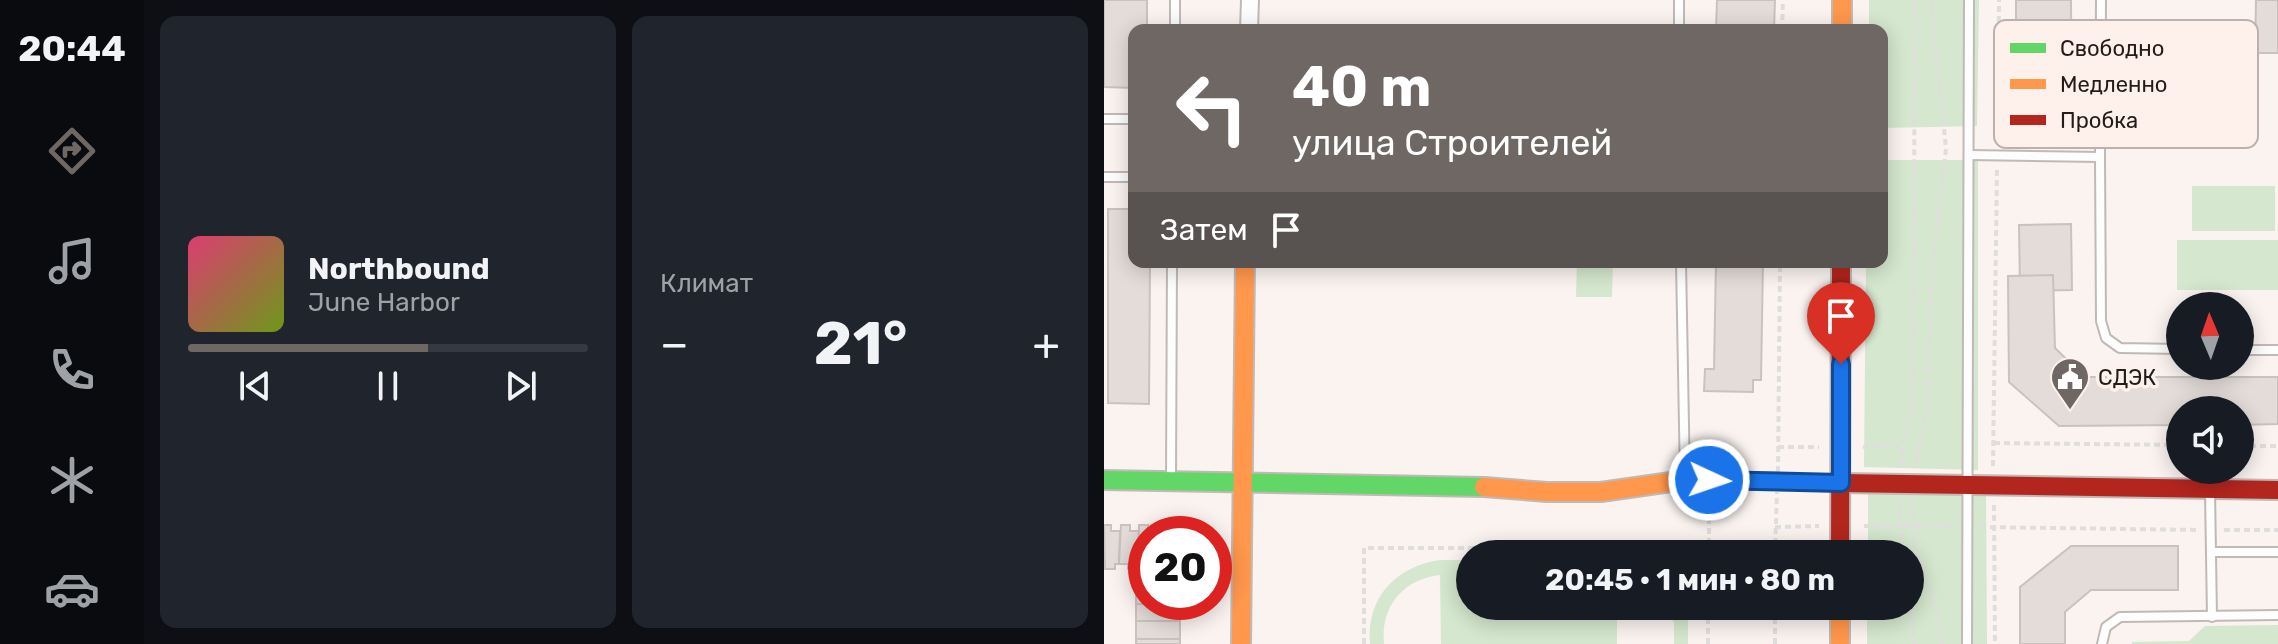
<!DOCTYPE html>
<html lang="ru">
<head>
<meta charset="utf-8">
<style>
	:root { --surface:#171b24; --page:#20242c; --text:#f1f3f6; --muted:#9ea1a6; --line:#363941; --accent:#6f6764 }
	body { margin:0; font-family:Rubik,sans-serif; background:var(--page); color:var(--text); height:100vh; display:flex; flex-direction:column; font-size:30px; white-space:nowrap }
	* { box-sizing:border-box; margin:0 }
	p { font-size:26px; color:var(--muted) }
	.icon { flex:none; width:44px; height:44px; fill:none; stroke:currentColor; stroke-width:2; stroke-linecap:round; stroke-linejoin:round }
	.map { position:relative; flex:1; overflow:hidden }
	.side { display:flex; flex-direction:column; gap:16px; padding:16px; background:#0d0f14; width:960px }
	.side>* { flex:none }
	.guide { position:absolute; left:24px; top:24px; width:760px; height:244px; border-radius:16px; box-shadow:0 4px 20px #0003; background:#6f6764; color:#fff; overflow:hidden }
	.needle { width:52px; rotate:358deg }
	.controls { position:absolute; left:1062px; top:292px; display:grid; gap:16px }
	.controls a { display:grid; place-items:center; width:88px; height:88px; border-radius:50%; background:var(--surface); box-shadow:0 4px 20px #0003; font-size:40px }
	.speed { position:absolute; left:24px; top:516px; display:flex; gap:16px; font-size:40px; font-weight:700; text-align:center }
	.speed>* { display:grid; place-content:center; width:104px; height:104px; border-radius:50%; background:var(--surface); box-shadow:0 4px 20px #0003; line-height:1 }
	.speed .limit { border:12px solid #d22; background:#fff; color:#111 }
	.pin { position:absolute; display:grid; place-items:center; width:68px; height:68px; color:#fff; margin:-82px -34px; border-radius:50% 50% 50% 0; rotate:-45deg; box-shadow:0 0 8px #0007 }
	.pin .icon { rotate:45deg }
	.me { position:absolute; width:88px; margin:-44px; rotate:93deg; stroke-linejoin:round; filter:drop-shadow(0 0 6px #0008) }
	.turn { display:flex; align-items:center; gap:28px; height:168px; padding:0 32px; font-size:36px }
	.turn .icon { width:104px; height:104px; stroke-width:2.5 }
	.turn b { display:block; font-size:56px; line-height:68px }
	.then { display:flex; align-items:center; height:76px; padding:0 32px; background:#0003; gap:16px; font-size:30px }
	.big { font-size:60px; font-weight:700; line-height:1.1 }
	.side .widget { flex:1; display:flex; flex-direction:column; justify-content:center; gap:12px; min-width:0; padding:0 28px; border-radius:16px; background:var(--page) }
	.song { display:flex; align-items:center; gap:24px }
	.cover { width:96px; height:96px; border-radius:12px; background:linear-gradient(135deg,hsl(340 70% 55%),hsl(80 70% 35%)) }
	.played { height:8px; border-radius:4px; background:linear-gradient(90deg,var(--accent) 60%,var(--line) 60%) }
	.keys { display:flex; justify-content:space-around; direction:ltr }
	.heat { display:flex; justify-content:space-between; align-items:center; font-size:44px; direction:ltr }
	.side .tiles { flex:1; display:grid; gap:16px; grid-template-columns:repeat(2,1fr) }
	.trip { position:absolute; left:352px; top:540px; width:468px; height:80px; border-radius:40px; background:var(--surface); box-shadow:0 4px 20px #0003; font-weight:700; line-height:80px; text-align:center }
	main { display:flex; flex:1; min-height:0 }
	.tabs { display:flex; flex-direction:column; width:144px; justify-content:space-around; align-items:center; background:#090b0e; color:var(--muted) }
	.tabs .icon { width:56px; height:56px }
	.tabs .active { color:var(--accent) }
	.tabs b { font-size:36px; color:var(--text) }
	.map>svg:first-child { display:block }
	.green { fill:#d5e7ce }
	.building { fill:#e3dcd9; stroke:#c9c2bf; stroke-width:2 }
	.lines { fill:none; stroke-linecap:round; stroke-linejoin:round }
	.lane-casing { stroke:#c0b9b6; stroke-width:12 }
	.street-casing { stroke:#c0b9b6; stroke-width:20 }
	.fast-casing { stroke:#c0b9b6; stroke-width:22 }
	.slow-casing { stroke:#c0b9b6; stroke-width:22 }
	.jam-casing { stroke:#c0b9b6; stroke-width:22 }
	.path { stroke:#e0dedd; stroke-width:4; stroke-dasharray:6 4; stroke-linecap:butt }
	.lane { stroke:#fefdfd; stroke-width:8 }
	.street { stroke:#fefdfd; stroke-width:16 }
	.fast { stroke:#63d668; stroke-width:18 }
	.slow { stroke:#ff974d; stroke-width:18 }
	.jam { stroke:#b3261e; stroke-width:18 }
	.route-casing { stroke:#114b97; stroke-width:20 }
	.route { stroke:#1a73e8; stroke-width:14 }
	.labels { text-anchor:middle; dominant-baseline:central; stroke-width:7; stroke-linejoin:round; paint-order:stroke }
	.poi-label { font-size:22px; fill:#241c19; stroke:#fef1ec; text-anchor:start }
	.key { fill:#fef1ec; stroke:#bdb1ad; stroke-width:2 }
	.key-label { font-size:22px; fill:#241c19 }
</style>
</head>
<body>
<main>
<nav class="tabs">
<b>20:44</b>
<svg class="icon active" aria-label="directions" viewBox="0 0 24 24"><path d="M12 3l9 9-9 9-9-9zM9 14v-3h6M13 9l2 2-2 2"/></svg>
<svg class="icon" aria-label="music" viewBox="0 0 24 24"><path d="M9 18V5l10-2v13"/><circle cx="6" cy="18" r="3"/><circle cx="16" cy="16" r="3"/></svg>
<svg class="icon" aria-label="phone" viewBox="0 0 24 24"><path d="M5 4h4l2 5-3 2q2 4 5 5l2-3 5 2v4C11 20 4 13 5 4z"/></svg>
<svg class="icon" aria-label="climate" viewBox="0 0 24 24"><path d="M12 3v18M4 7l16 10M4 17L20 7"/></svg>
<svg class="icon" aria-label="car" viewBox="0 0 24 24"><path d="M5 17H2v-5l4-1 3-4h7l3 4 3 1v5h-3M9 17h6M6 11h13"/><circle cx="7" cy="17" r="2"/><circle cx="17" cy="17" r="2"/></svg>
</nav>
<section class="side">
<div class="tiles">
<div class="widget">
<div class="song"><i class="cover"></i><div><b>Northbound</b><p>June Harbor</p></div></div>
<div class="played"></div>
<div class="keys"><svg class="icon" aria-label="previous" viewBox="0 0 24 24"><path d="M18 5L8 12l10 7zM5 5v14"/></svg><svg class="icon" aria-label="pause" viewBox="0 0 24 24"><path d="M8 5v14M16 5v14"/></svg><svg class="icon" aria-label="next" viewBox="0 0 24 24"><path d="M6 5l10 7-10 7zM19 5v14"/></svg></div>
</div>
<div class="widget"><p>Климат</p>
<div class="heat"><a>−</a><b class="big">21°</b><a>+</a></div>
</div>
</div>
</section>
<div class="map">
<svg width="1174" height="644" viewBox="0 0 1174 644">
	<rect width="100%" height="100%" fill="#faf3f0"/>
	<!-- green -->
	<g class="green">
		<polygon points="765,0 875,0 873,126 778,128 778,30 765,30"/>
		<polygon points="778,160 874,160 874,470 760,467 762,262 778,262"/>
		<rect x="1088" y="186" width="83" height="45"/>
		<rect x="1073" y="240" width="101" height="50"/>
		<polygon points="473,262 509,262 508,297 472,297"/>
		<polygon points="764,492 882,494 883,644 763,644 763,606 806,606 806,554 764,554"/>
		<path d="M336,560H366V606H513V644H337L336,575C299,579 276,607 280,644H266C262,598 292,566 336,560Z"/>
		<polygon points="563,606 580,606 584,620 584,644 570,644 570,623"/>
		<polygon points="1174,625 1174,644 1028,644 1028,642 1085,641 1101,626"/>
	</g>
	<!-- building -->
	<g class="building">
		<polygon points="0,0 43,0 43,30 30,30 30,88 0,87"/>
		<polygon points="613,0 671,0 670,30 612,30"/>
		<polygon points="912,0 967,0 968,138 912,136"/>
		<polygon points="1152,0 1174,0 1174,53 1151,53"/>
		<polygon points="4,209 30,209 30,262 46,262 45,404 4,403"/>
		<polygon points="967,224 968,290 916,291 915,225"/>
		<polygon points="612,262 659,262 657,380 649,380 649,392 600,391 601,369 610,369"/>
		<polygon points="949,275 951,348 981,377 1174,377 1174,424 1136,425 1136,410 1076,410 1076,425 955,426 905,382 904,276"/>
		<polygon points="0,525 7,525 7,531 16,531 15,564 11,564 11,569 1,569"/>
		<polygon points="17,525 26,525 26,531 35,531 34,569 24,569 24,564 15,564"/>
		<polygon points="35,525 44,525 44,531 53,531 53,534 42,534 42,564 34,564"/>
		<rect x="53" y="531" width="32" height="3"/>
		<polygon points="967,546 1074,546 1074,590 987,590 961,612 961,644 916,644 916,587"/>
		<polygon points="32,585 42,585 42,602 76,604 32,604"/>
		<rect x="32" y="604" width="44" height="17"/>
		<rect x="32" y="621" width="44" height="18"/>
		<rect x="32" y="639" width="44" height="5"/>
	</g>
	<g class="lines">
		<defs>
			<g id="lane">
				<polyline points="71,30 71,0"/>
				<polyline points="575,30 575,0"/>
				<polyline points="0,119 30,119"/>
				<polyline points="865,155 996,157 997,321 1002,338 1016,348 1076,349"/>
				<polyline points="996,157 997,0"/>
				<polyline points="0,177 30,177"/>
				<polyline points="577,262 581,480 735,483"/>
				<polyline points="1136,350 1174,350"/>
				<polyline points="67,477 68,262"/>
				<polyline points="1106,491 1108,617"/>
				<polyline points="1107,552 1174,552"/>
				<polyline points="863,644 865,0"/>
				<polyline points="998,644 1002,627 1016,617 1174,615"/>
			</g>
			<polyline id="street" points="145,30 146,0"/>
			<polyline id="fast" points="0,480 380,487"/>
			<g id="slow">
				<polyline points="738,0 738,30"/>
				<polyline points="380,487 443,492 497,492 581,480"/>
				<polyline points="736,606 736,644"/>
				<polyline points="137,644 141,262"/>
			</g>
			<g id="jam">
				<polyline points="737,483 1174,490"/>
				<polyline points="736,554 737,262"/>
			</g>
		</defs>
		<!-- lane casing -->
		<use href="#lane" class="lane-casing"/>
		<!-- street casing -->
		<use href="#street" class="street-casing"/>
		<!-- fast casing -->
		<use href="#fast" class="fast-casing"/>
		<!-- slow casing -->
		<use href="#slow" class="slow-casing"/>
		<!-- jam casing -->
		<use href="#jam" class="jam-casing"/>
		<!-- path -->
		<g class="path">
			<polyline points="678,30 679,0"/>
			<polyline points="894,142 895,0"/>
			<polyline points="890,443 1076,445"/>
			<polyline points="1136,446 1174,446"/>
			<polyline points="674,447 715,447"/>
			<polyline points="759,447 796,446"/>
			<polyline points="812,463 824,400 827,283 842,149 827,0"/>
			<path d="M797,464C797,442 806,424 809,403L811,0"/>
			<polyline points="889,466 893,166"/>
			<polyline points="674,472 676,262"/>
			<polyline points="796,503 796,526 801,554"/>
			<polyline points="809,503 811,547 833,612 838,644"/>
			<polyline points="890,505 891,644"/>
			<polyline points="760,526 852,526"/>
			<polyline points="671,527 715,526"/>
			<polyline points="876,527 1096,530"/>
			<polyline points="1120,530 1174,530"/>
			<polyline points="605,554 605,492"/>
			<polyline points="671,554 673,492"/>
			<polyline points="806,591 810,644"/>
			<polyline points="260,644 260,548 605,548"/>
			<polyline points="604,644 604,606"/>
			<polyline points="671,644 671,606"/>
		</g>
		<!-- lane -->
		<use href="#lane" class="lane"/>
		<!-- street -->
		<use href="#street" class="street"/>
		<!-- fast -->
		<use href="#fast" class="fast"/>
		<!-- slow -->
		<use href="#slow" class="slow"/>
		<!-- jam -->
		<use href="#jam" class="jam"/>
	</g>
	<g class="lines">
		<defs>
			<polyline id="route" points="605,480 737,483 737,364"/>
		</defs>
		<!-- route casing -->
		<use href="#route" class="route-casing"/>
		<!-- route -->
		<use href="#route" class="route"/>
	</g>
	<!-- icons -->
	<defs>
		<symbol id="civic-pin" viewBox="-11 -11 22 30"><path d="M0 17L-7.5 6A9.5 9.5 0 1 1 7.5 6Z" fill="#6f6764" stroke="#fef1ec"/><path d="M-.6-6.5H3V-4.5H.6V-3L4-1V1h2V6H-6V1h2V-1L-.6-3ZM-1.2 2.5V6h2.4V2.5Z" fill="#fff"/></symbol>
	</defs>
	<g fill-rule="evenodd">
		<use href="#civic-pin" x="944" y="355" width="44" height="60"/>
	</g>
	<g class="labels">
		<!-- poi labels -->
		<g class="poi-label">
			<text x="994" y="377">СДЭК</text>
		</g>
	</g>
	<!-- legend -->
	<rect x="890" y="20" width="264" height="128" rx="12" class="key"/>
	<rect x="906" y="43" width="36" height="10" fill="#63d668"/>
	<rect x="906" y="79" width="36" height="10" fill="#ff974d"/>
	<rect x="906" y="115" width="36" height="10" fill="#b3261e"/>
	<g class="key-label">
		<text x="956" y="56">Свободно</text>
		<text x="956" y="92">Медленно</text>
		<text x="956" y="128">Пробка</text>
	</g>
</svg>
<div class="controls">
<a><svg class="needle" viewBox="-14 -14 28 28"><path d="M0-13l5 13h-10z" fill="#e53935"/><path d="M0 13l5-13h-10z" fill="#9ea1a6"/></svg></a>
<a><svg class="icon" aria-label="sound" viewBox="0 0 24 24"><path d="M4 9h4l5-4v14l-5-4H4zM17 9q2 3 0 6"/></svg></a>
</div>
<div class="speed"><div class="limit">20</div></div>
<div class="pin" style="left:737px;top:364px;background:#d93025"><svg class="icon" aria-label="arrive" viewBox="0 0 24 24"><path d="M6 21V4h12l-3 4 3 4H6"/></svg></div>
<svg class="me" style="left:605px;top:480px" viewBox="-20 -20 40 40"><circle r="17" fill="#1a73e8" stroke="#fff" stroke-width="3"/><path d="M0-11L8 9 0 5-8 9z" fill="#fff"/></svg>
<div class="trip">20:45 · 1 мин · 80 m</div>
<div class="guide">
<div class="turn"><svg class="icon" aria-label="left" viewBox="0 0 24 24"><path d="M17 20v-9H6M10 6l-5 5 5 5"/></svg><div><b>40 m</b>улица Строителей</div></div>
<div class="then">Затем<svg class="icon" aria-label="arrive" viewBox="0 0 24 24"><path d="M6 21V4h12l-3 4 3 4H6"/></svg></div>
</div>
</div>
</main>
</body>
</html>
